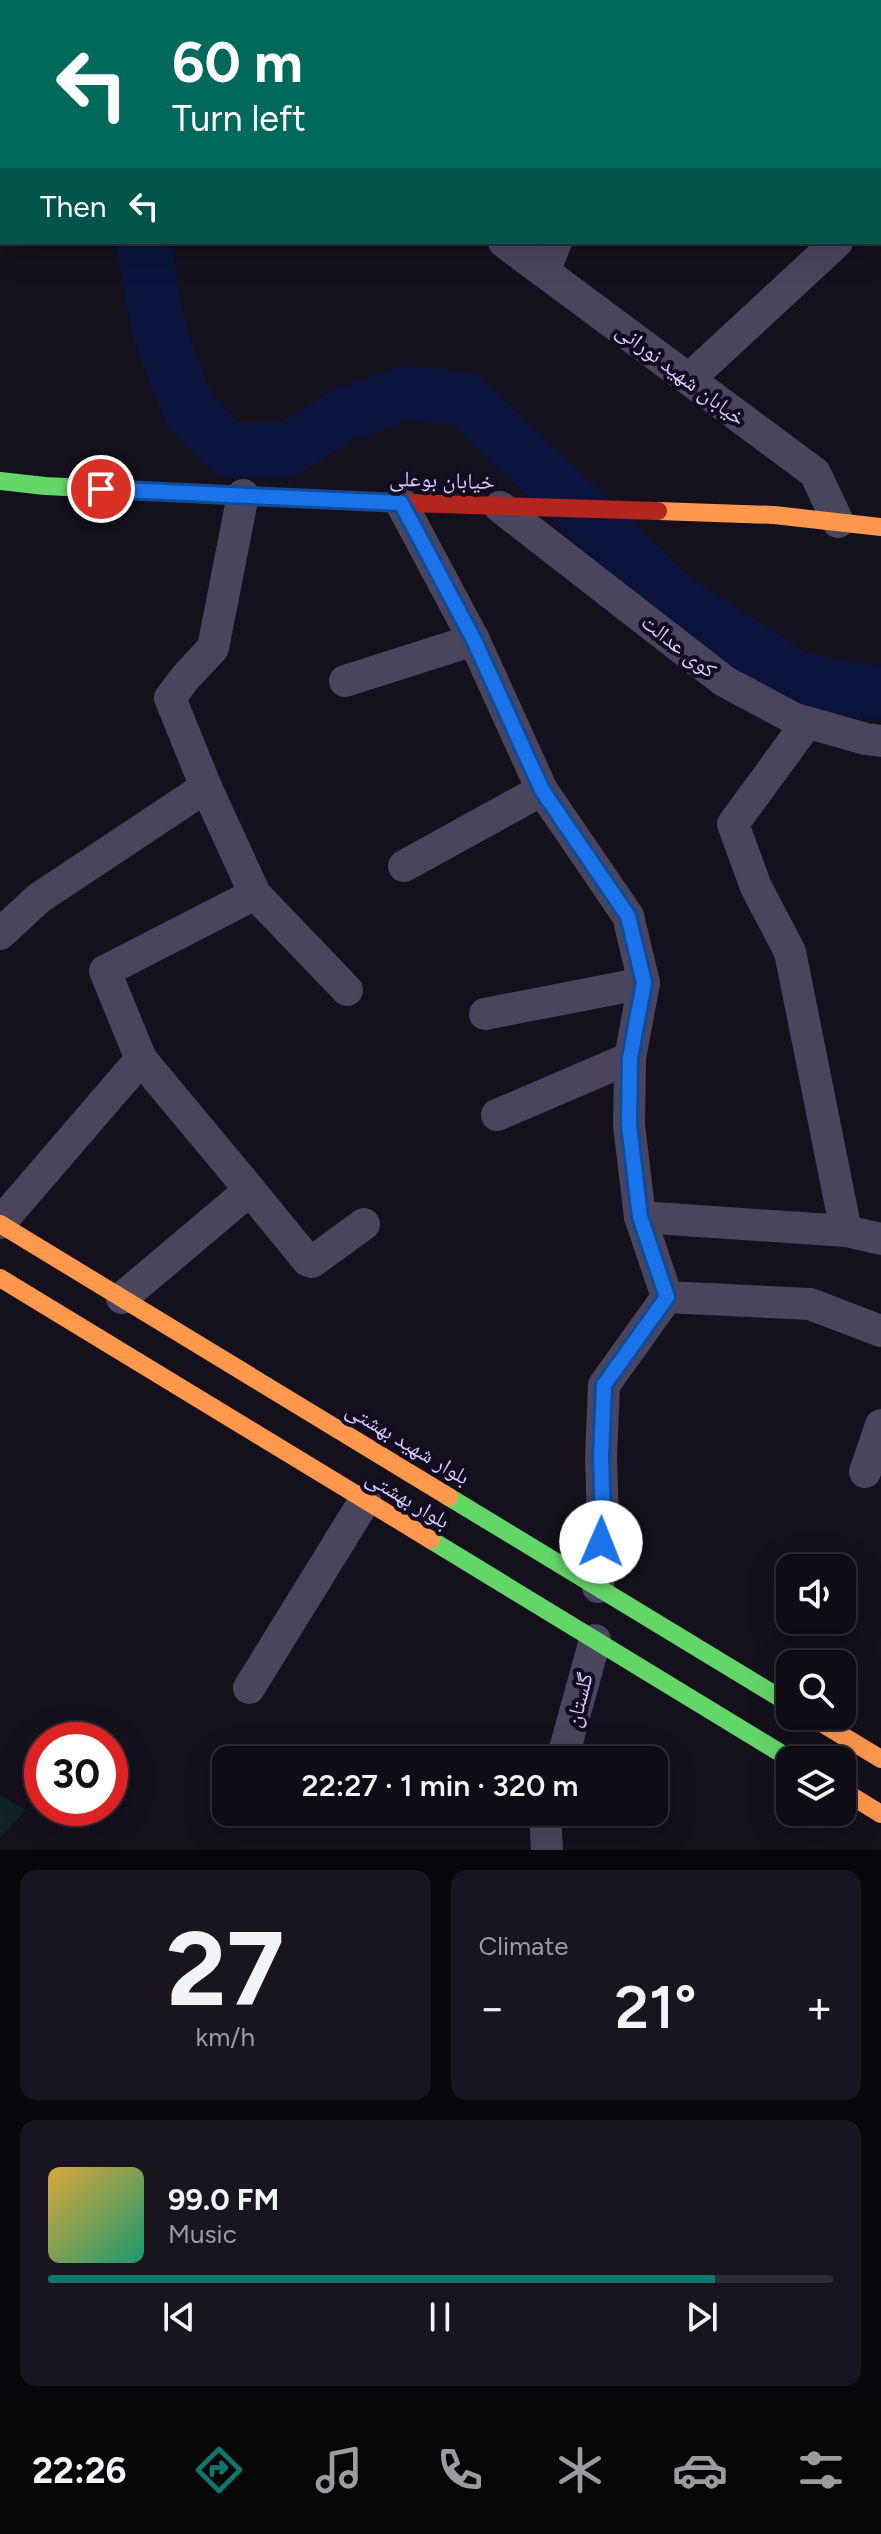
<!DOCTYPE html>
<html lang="en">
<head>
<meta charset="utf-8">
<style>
	:root { --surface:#0f0c15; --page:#18151e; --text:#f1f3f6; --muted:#9b9ba0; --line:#2f2c34; --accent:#0f766e }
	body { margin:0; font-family:Figtree,"Noto Naskh Arabic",sans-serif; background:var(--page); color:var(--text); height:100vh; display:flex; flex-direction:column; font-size:30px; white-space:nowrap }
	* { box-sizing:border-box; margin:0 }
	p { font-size:26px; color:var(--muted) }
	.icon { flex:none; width:44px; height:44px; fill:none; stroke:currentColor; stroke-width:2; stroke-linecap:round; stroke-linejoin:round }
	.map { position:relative; height:1850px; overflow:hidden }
	.side { display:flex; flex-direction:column; gap:20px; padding:20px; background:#08070c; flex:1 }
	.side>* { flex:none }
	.guide { position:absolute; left:0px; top:0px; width:882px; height:244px; box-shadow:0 8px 32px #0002,0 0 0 2px var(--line); background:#00695c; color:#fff; overflow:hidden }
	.fabs { position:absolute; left:776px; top:1554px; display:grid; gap:16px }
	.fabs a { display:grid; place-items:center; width:80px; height:80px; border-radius:16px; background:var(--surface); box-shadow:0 8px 32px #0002,0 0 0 2px var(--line); font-size:40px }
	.speed { position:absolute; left:24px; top:1722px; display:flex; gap:16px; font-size:40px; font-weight:700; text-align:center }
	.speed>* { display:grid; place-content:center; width:104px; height:104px; border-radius:50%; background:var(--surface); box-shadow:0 8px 32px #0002,0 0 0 2px var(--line); line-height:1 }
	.speed .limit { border:12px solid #d22; background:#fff; color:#111 }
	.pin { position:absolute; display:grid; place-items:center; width:68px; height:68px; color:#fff; margin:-34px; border:4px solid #fff; border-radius:50%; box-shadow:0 2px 8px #0007 }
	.me { position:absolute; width:88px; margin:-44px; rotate:1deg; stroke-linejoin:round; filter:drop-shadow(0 0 6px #0008) }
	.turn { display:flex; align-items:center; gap:28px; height:168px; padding:0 40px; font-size:36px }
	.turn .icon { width:104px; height:104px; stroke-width:2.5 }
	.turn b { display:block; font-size:56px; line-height:68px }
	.then { display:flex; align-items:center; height:76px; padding:0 40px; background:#0003; gap:16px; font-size:30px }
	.big { font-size:60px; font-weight:600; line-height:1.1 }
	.side .widget { flex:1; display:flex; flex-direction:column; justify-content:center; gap:12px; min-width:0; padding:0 28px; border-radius:16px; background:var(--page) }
	.side .dial { align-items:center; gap:0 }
	.dial b { font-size:104px; line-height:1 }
	.song { display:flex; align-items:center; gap:24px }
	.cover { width:96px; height:96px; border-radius:12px; background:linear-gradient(135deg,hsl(40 70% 55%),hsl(160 70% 35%)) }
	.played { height:8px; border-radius:4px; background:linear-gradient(90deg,var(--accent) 85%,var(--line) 85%) }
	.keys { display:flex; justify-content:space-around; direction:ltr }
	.heat { display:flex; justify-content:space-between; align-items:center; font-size:44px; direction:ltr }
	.side .tiles { flex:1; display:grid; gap:20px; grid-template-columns:1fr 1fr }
	.widget:last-child { grid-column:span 2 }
	.trip { position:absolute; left:212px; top:1746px; width:456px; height:80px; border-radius:16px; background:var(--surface); box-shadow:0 8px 32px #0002,0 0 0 2px var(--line); font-weight:600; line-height:80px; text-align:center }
	.tab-bar { display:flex; height:128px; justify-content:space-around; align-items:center; background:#060508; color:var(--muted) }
	.tab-bar .icon { width:56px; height:56px }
	.tab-bar .active { color:var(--accent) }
	.tab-bar b { font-size:36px; color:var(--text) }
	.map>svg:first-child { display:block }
	.green { fill:#102428 }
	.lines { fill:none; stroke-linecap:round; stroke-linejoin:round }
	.river { stroke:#09133b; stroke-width:54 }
	.street { stroke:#4a455d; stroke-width:32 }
	.fast { stroke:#63d668; stroke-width:18 }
	.slow { stroke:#ff974d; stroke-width:18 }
	.jam { stroke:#b3261e; stroke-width:18 }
	.route-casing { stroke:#114b97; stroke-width:20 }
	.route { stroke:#1a73e8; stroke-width:14 }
	.labels { text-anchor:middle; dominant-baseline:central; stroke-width:8; stroke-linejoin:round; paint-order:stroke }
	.street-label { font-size:22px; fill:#d9ccff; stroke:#130c20 }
</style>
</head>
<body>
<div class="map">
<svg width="881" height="1850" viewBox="0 0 881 1850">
	<rect width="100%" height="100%" fill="#14101c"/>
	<!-- green -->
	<g class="green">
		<polygon points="69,0 295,0 293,2 67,2"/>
		<polygon points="0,1795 26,1810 0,1838"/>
	</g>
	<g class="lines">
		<!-- river -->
		<g class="river">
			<polyline points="0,121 2,122"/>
			<polyline points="143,242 160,335 190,412 229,450 286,450 342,416 406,392 464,399 677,601 797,679 866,692 881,692"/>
		</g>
		<!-- street -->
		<g class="street">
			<polyline points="305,2 306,0"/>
			<polyline points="880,169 881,169"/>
			<polyline points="880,202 881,201"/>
			<polyline points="504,242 815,473 838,522"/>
			<polyline points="544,272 556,242"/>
			<polyline points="689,379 837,242"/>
			<polyline points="243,495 213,648 185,678 170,698 206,787 255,894 347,990"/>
			<polyline points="401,503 474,640 542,790 628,916 644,983 630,1058 629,1125 640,1217 667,1297"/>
			<polyline points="500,507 724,681 795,719 866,739 881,741"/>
			<polyline points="345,681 474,640"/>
			<polyline points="807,723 733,824 756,887 790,952 846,1231"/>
			<polyline points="404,866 542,790"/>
			<polyline points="0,934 39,898 206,787"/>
			<polyline points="485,1014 644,983"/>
			<polyline points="141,1059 105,971 255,894"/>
			<polyline points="497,1115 630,1058"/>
			<polyline points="250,1190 308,1261 312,1262 364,1224"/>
			<polyline points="640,1217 846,1231 881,1239"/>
			<polyline points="0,1223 141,1059 250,1190 122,1298"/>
			<polyline points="667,1297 810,1304 881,1331"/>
			<polyline points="865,1472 881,1425"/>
			<polyline points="598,1587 603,1519 601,1457 604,1385 667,1297"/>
			<polyline points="249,1688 365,1500"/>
			<polyline points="562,1760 595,1640"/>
			<polyline points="545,1812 547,1850"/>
		</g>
		<!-- fast -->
		<g class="fast">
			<polyline points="0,481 45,486 379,502"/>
			<polyline points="449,1497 790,1704"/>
			<polyline points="431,1540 792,1760"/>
		</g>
		<!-- slow -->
		<g class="slow">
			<polyline points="658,511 774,515 881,527"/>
			<polyline points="0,1224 449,1497"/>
			<polyline points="0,1278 431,1540"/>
			<polyline points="810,1716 881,1759"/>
			<polyline points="842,1790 881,1814"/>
		</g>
		<!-- jam -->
		<polyline class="jam" points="379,502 658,511"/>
	</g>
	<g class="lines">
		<defs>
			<polyline id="route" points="101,489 401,503 474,640 542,790 628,916 644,983 630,1058 629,1125 640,1217 667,1297 604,1385 601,1457 603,1519 601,1542"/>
		</defs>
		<!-- route casing -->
		<use href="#route" class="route-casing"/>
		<!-- route -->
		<use href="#route" class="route"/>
	</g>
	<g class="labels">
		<!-- street labels -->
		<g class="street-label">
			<text transform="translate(681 374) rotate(37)">خیابان شهید نورانی</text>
			<text transform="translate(442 480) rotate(2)">خیابان بوعلی</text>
			<text transform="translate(679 646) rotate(38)">کوی عدالت</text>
			<text transform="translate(408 1443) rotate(31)">بلوار شهید بهشتی</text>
			<text transform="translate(408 1499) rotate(31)">بلوار بهشتی</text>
			<text transform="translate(579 1700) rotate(-76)">گلستان</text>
		</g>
	</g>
</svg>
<div class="fabs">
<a><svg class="icon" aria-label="sound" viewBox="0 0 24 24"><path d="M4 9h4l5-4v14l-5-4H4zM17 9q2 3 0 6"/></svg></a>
<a><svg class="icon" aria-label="search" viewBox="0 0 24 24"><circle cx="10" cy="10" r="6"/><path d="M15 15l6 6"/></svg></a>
<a><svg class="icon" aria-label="layers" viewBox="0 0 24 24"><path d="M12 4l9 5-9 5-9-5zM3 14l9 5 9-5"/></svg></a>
</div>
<div class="speed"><div class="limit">30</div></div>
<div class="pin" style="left:101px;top:489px;background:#d93025"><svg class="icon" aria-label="arrive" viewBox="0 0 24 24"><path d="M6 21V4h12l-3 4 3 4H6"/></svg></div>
<svg class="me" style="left:601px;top:1542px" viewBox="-20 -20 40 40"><circle r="19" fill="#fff"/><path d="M0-13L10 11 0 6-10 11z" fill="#1a73e8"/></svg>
<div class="trip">22:27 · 1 min · 320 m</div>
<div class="guide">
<div class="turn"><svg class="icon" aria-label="left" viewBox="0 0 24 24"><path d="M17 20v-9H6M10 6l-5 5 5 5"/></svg><div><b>60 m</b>Turn left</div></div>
<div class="then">Then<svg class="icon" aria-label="left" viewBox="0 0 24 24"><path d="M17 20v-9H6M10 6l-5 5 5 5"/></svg></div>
</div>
</div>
<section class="side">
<div class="tiles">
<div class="widget dial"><b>27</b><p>km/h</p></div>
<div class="widget"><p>Climate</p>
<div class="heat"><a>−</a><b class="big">21°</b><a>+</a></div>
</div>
<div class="widget">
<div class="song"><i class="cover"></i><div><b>99.0 FM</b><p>Music</p></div></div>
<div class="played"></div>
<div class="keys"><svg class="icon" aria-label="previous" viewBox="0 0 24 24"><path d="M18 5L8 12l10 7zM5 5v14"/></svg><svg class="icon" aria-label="pause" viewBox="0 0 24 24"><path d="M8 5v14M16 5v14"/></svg><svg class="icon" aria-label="next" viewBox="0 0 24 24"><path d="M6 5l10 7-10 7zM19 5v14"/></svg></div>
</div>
</div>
</section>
<nav class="tab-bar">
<b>22:26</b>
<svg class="icon active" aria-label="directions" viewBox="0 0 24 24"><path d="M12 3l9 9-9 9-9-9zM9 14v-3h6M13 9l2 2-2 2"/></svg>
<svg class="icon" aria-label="music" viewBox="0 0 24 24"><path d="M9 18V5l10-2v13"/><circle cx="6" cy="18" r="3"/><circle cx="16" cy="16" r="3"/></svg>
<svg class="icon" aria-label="phone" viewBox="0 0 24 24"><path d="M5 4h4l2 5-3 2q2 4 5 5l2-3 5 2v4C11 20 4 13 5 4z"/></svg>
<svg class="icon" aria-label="climate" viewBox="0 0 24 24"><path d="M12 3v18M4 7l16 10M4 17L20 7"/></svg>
<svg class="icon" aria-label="car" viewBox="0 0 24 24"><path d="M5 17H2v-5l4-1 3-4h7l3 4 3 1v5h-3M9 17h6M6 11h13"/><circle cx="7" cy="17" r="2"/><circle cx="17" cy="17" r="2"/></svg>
<svg class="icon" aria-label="filters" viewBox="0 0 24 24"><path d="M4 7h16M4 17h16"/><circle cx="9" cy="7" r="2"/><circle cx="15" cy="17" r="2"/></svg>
</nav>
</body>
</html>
